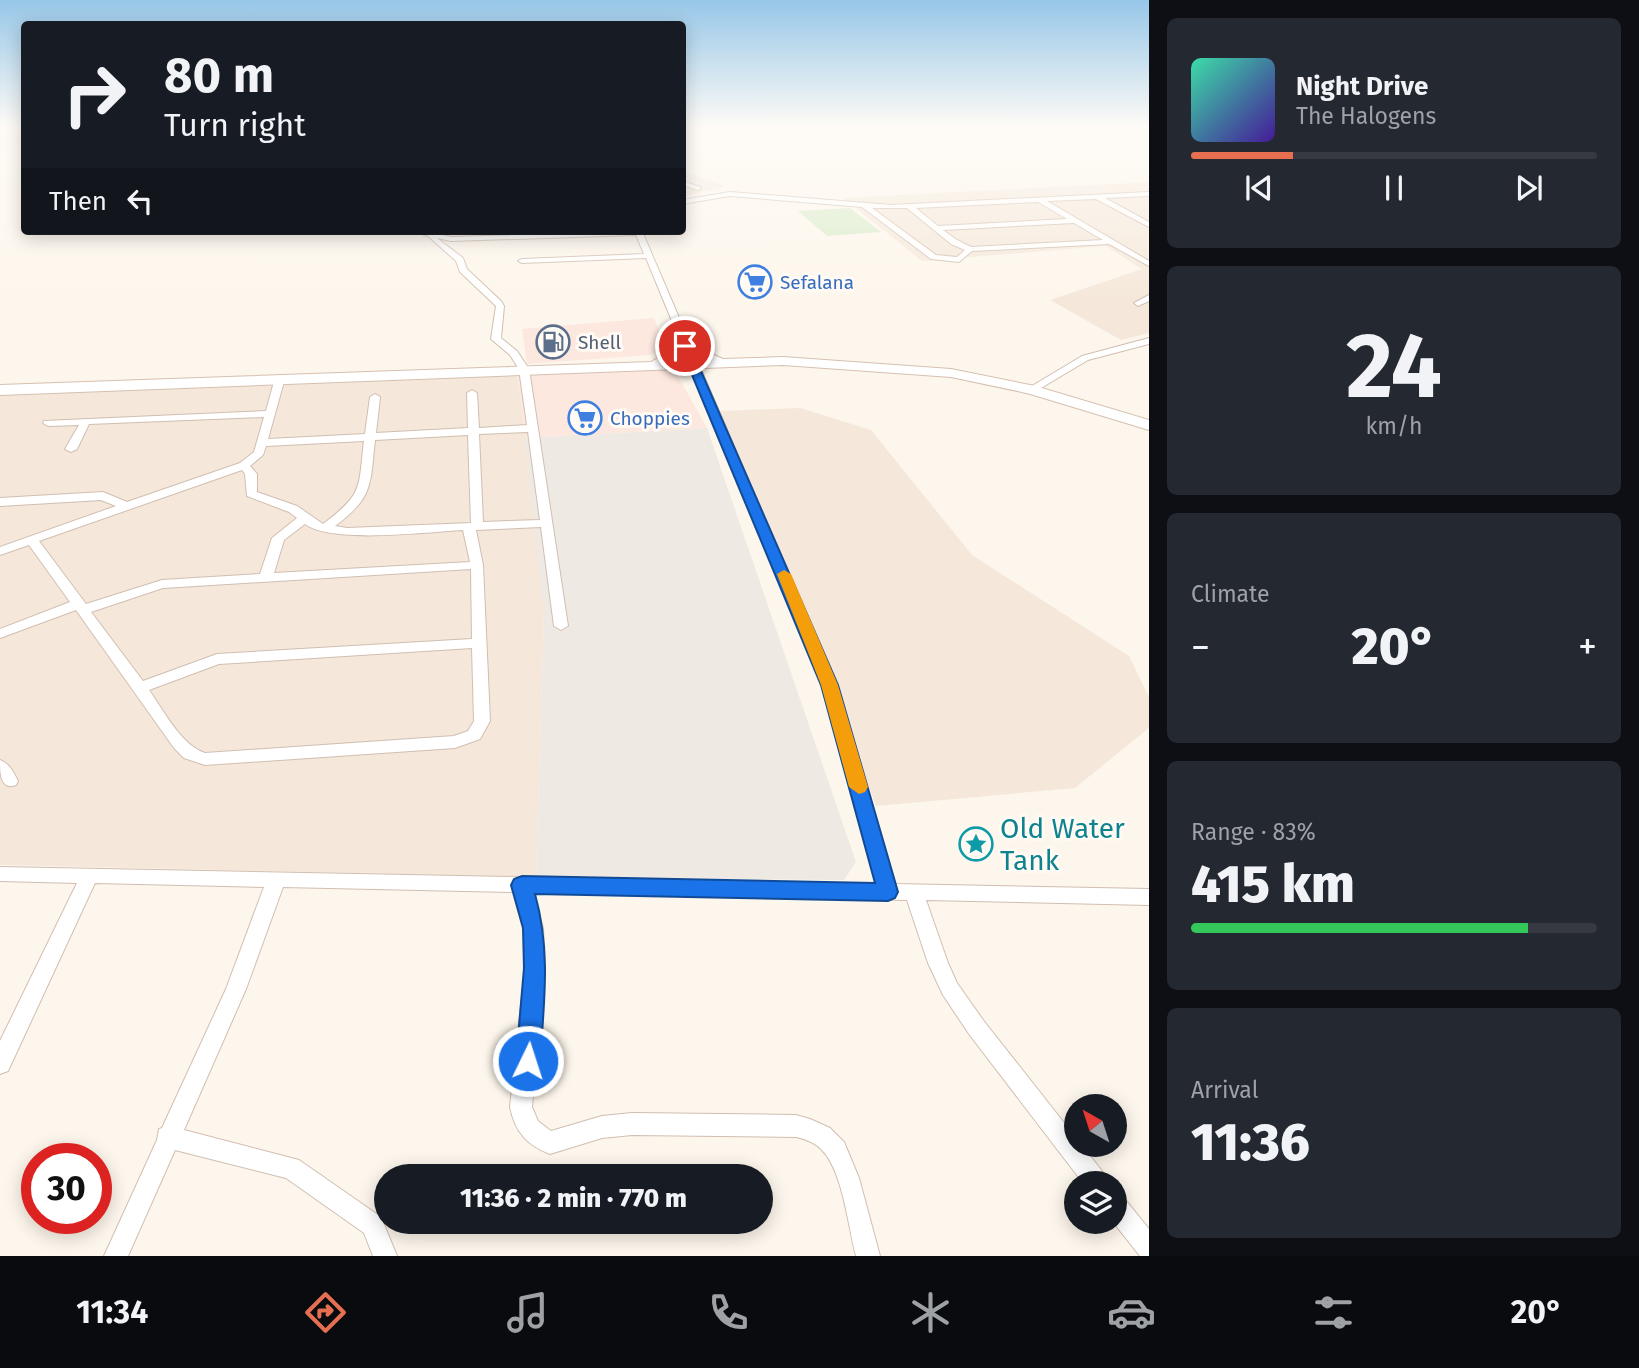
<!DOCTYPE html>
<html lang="en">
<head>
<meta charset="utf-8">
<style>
	:root { --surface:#171b24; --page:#242831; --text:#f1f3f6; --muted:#9ea1a6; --line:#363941; --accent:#e76f51 }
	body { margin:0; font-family:"Fira Sans",sans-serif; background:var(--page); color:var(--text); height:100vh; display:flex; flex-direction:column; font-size:26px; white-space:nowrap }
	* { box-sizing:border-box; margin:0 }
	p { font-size:23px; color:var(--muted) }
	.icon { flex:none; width:38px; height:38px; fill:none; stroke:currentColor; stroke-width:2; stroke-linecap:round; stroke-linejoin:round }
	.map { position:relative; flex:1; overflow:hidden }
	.drawer { display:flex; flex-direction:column; gap:18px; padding:18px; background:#0d0f14; width:490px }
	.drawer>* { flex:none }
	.top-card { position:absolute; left:21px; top:21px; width:665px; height:214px; border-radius:7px; box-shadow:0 4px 18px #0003; background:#171b24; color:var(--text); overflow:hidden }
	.needle { width:46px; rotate:321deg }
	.tools { position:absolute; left:1064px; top:1094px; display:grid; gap:14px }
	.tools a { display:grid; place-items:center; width:63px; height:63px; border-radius:50%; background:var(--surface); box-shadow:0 4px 18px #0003; font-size:35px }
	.speed { position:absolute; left:21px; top:1143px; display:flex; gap:14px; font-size:35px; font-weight:700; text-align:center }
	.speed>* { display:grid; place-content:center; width:91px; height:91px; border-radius:50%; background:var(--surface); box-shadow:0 4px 18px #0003; line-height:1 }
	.speed .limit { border:10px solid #d22; background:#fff; color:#111 }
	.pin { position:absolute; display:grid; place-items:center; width:60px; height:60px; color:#fff; margin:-30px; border:4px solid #fff; border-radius:50%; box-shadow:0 2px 7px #0007 }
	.me { position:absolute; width:77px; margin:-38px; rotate:4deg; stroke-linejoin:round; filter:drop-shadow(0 0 5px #0008) }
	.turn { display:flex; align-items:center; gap:24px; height:147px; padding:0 28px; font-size:32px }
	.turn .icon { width:91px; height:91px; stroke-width:2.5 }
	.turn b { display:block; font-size:49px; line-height:60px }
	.then { display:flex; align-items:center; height:66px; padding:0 28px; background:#0003; gap:14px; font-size:26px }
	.big { font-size:52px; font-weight:800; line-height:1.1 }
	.drawer .card { flex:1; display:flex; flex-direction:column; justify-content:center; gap:10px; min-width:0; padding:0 24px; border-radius:10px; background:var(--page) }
	.drawer .dial { align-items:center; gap:0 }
	.dial b { font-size:91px; line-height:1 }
	.song { display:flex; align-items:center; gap:21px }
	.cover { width:84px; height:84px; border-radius:10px; background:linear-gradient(135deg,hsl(160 70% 55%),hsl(260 70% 35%)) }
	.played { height:7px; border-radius:4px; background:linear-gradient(90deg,var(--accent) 25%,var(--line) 25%) }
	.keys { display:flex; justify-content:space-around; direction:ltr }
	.heat { display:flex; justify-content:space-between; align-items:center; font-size:38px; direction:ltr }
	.charge { height:10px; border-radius:5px; background:linear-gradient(90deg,#34c759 83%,var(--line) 0) }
	.trip { position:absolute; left:374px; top:1164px; width:399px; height:70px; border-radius:35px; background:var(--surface); box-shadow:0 4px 18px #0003; font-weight:800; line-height:70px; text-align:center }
	.menu { display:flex; height:112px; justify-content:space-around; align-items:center; background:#090b0e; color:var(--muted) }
	.menu .icon { width:49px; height:49px }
	.menu .active { color:var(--accent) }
	.menu b { font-size:32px; color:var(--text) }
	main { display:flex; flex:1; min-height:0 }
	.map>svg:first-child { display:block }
	.residential { fill:#f5e8da }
	.commercial { fill:#fde8e0 }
	.industrial { fill:#efe9e4 }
	.green { fill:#d8ecc9 }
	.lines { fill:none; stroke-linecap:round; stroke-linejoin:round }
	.street-casing { stroke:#d1beb0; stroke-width:2 }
	.secondary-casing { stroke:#d6c0b0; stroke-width:2 }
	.street { fill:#fff; fill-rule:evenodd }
	.secondary { fill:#fff; fill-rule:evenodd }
	.route { fill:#1a73e8; stroke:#114b97; stroke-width:2 }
	.slow { fill:#f59e0b }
	.labels { text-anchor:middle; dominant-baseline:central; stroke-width:6; stroke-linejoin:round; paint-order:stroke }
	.far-shop-label { font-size:19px; fill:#366cbe; stroke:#fffaf3; text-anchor:start }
	.far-service-label { font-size:19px; fill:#4e5e75; stroke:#fffaf3; text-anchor:start }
	.near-culture-label { font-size:28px; fill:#0d838f; stroke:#fffaf3; text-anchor:start }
</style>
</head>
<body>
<main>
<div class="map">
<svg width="1149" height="1256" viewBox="0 0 1149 1256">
	<rect width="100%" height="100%" fill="#fdf6ec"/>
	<!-- residential -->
	<g class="residential">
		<polygon points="0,127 24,127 24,144 0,151"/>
		<polygon points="683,172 726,186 683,197"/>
		<polygon points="1149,182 1149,333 1121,340 1050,300 1142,269 1106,246 922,261 843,198"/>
		<polygon points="517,373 536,519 544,613 536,877 0,865 0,393"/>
		<polygon points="800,408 871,430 972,555 1129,656 1149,697 1149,728 1075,788 876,806 822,654 719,411"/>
	</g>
	<!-- commercial -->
	<g class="commercial">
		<polygon points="654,318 665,347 650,355 527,364 522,329"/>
		<polygon points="673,367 707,428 525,438 517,373"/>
	</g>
	<!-- industrial -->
	<polygon class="industrial" points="707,428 856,862 844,880 536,877 544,613 525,438"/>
	<!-- green -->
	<polygon class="green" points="850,208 881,232 827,236 798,211"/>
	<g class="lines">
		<defs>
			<g id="street">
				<polygon points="0,127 6,127 0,130"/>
				<polygon points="682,181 700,187 701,188 698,190 682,185"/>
				<path d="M730,192L891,205L1149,192V196L1105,198L1149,222V227L1096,199L1047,201L1149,261V266L1109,244L972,251L959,262L931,259L862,207L730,196L682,204V200ZM1038,202L1067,219L938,226L916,208ZM872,208H907L951,244L965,250L957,257L936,255ZM1074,223L1103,240L971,247L957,240L943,230Z"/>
				<path d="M412,231H426L451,237L642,231L836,685L895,884L1149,889V905L926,900L948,963L957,983L983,1020L1076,1138V1144H1081L1105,1175L1109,1183H1083L969,1034L943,995L928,963L907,900L533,892L543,928L545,968L532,1107L538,1121L551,1131L602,1116L632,1113L796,1115L810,1119L830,1128L844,1142L859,1178L880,1256H856C848,1227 843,1170 821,1149C814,1142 805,1139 796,1137L632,1135L602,1138L550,1154C527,1145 515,1132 510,1107L525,968V928L515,892L283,887L246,989L184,1130L299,1160L381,1217L397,1256H373L364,1233L286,1178L175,1150L128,1256H104L157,1140L159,1129L162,1128L226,989L264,887L95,883L8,1071L0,1074V1041L77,883L0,881V867L877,884L822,685L646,258L522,263L518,261L522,259L644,254L636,235L451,241L437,238L463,258L467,269L501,301L504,306L501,338L517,351L529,369L568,626L561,630L554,626L541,527L476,530L483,565L490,721L480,739L455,748L205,765L184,758L174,748L76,610L0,638V629L70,602L29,545L0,555V547L116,506L101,500L0,506V498L103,492L127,502L240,463L254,452L264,417L89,424L77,449L71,452L65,449L79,425L48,426L43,423L44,421L266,411L275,378L280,375L285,378L268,439L365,434L370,397L375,394L380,397L376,433L468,428L467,393L472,390L477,393L479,428L527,425L519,369L510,355L491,339L496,306L460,272L456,261L428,236ZM528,432L540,520L483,522L479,434ZM468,435L471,523L347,528L335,526C374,497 370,485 375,440ZM364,441C358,489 364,493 323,524L297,506L257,492V474L250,466L263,455L266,446ZM242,470L245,474L247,496L289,512L297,518L272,538L260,574L162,580L86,604L39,541ZM305,524C331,544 428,532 463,530L470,562L274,573L284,540ZM471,569L472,639L217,654L143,681L91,612L163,588ZM472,648L474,721L468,731L454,736L205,753C181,745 164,711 149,690L219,664Z"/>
				<polygon points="1149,295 1149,301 1138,306 1134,303"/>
				<polygon points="1149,338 1149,344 1088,360 1031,394 1022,392 1082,356"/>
				<path d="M0,760C9,763 14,773 18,781L16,785C0,791 0,772 0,760Z"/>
				<polygon points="1115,1193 1123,1197 1149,1229 1149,1256 1140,1256 1113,1222"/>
			</g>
			<path id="secondary" d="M685,342L723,359L783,357L951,369L1035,386L1149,420V430L1027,393L951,377L783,365L0,395V385L651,362ZM686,351L705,360L670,361Z"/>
		</defs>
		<!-- street casing -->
		<use href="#street" class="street-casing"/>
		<!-- secondary casing -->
		<use href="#secondary" class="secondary-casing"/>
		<!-- street -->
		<use href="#street" class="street"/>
		<!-- secondary -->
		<use href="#secondary" class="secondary"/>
	</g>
	<!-- sky -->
	<linearGradient id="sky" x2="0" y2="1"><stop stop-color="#97c7e8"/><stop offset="0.42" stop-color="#fefbf6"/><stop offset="1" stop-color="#fefbf6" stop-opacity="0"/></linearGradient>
	<rect width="1149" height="303" fill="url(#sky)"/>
	<!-- route -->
	<path class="route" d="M685,342L690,346L838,685L898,892L895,898L888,901L535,894C551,951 544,1003 540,1061L536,1069L528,1073L519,1069L516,1061L524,968L523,928L511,885L514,879L522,876L875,883L821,685L680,346Z"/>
	<!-- slow -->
	<polygon class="slow" points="784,570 791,574 838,685 868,787 865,792 859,794 849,787 821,685 777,574"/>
	<!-- icons -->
	<defs>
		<symbol id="supermarket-ring" viewBox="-11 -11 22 22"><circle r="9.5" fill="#fffaf3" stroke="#3f7fe0" stroke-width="1.5"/><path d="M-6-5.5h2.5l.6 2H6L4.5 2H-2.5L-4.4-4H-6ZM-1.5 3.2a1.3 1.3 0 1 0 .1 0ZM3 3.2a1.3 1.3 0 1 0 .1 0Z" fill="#3f7fe0"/></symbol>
		<symbol id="fuel-ring" viewBox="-11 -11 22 22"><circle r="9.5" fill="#fffaf3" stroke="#5c6f8a" stroke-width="1.5"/><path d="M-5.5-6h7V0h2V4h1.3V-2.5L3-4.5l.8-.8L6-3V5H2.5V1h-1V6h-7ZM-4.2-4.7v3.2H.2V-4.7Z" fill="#5c6f8a"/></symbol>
		<symbol id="sight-ring" viewBox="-11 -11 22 22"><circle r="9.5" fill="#fffaf3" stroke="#0f9aa8" stroke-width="1.5"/><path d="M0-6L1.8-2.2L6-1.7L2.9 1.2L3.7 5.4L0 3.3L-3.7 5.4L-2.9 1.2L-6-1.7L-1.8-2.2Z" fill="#0f9aa8"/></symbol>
	</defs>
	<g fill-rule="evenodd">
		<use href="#supermarket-ring" x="736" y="263" width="38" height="38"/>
		<use href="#fuel-ring" x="534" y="323" width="38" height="38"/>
		<use href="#supermarket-ring" x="566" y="399" width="38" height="38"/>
		<use href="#sight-ring" x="957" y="825" width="38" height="38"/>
	</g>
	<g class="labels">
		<!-- far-shop labels -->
		<g class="far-shop-label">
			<text x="780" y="282">Sefalana</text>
			<text x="610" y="418">Choppies</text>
		</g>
		<!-- far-service labels -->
		<g class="far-service-label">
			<text x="578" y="342">Shell</text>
		</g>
		<!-- near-culture labels -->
		<g class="near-culture-label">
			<text x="1000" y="828">Old Water<tspan x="1000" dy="32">Tank</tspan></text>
		</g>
	</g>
</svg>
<div class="tools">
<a><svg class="needle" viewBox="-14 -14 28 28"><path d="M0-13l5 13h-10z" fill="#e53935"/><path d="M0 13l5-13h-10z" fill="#9ea1a6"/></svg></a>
<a><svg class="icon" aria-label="layers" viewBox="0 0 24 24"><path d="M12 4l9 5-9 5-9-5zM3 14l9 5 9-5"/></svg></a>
</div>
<div class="speed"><div class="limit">30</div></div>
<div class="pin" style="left:685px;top:346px;background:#d93025"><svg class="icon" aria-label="arrive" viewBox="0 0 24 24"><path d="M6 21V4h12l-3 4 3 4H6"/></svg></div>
<svg class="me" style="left:528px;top:1061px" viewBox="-20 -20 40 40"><circle r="17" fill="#1a73e8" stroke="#fff" stroke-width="3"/><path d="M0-11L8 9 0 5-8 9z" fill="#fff"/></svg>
<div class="trip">11:36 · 2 min · 770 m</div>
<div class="top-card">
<div class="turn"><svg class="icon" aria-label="right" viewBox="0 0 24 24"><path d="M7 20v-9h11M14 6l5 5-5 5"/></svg><div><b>80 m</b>Turn right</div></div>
<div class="then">Then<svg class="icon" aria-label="left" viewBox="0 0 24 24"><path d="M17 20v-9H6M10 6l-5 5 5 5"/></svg></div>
</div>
</div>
<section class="drawer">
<div class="card">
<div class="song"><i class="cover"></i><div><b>Night Drive</b><p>The Halogens</p></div></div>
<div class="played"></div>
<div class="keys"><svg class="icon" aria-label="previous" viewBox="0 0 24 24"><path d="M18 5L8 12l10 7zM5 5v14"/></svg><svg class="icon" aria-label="pause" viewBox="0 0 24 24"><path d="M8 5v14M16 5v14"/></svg><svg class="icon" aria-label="next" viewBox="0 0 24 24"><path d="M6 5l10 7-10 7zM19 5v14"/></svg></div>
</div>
<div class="card dial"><b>24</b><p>km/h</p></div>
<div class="card"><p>Climate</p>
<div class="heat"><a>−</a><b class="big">20°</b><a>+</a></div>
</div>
<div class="card"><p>Range · 83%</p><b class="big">415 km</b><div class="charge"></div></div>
<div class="card"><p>Arrival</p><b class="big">11:36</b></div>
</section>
</main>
<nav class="menu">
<b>11:34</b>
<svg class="icon active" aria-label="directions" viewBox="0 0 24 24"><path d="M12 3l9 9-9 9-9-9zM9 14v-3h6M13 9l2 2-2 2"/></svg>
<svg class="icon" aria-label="music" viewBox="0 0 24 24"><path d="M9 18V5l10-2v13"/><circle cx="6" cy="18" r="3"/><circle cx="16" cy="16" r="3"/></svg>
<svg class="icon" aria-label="phone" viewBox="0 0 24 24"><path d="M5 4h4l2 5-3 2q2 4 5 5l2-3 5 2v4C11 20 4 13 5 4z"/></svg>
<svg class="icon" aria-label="climate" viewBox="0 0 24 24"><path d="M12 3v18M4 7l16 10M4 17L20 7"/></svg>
<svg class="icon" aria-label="car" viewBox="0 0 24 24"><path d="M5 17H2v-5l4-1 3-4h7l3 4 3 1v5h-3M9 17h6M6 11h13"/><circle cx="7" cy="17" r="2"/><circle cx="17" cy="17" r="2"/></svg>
<svg class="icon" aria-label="filters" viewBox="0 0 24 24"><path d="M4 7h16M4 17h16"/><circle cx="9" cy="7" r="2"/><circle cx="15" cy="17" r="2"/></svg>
<b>20°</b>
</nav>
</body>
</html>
